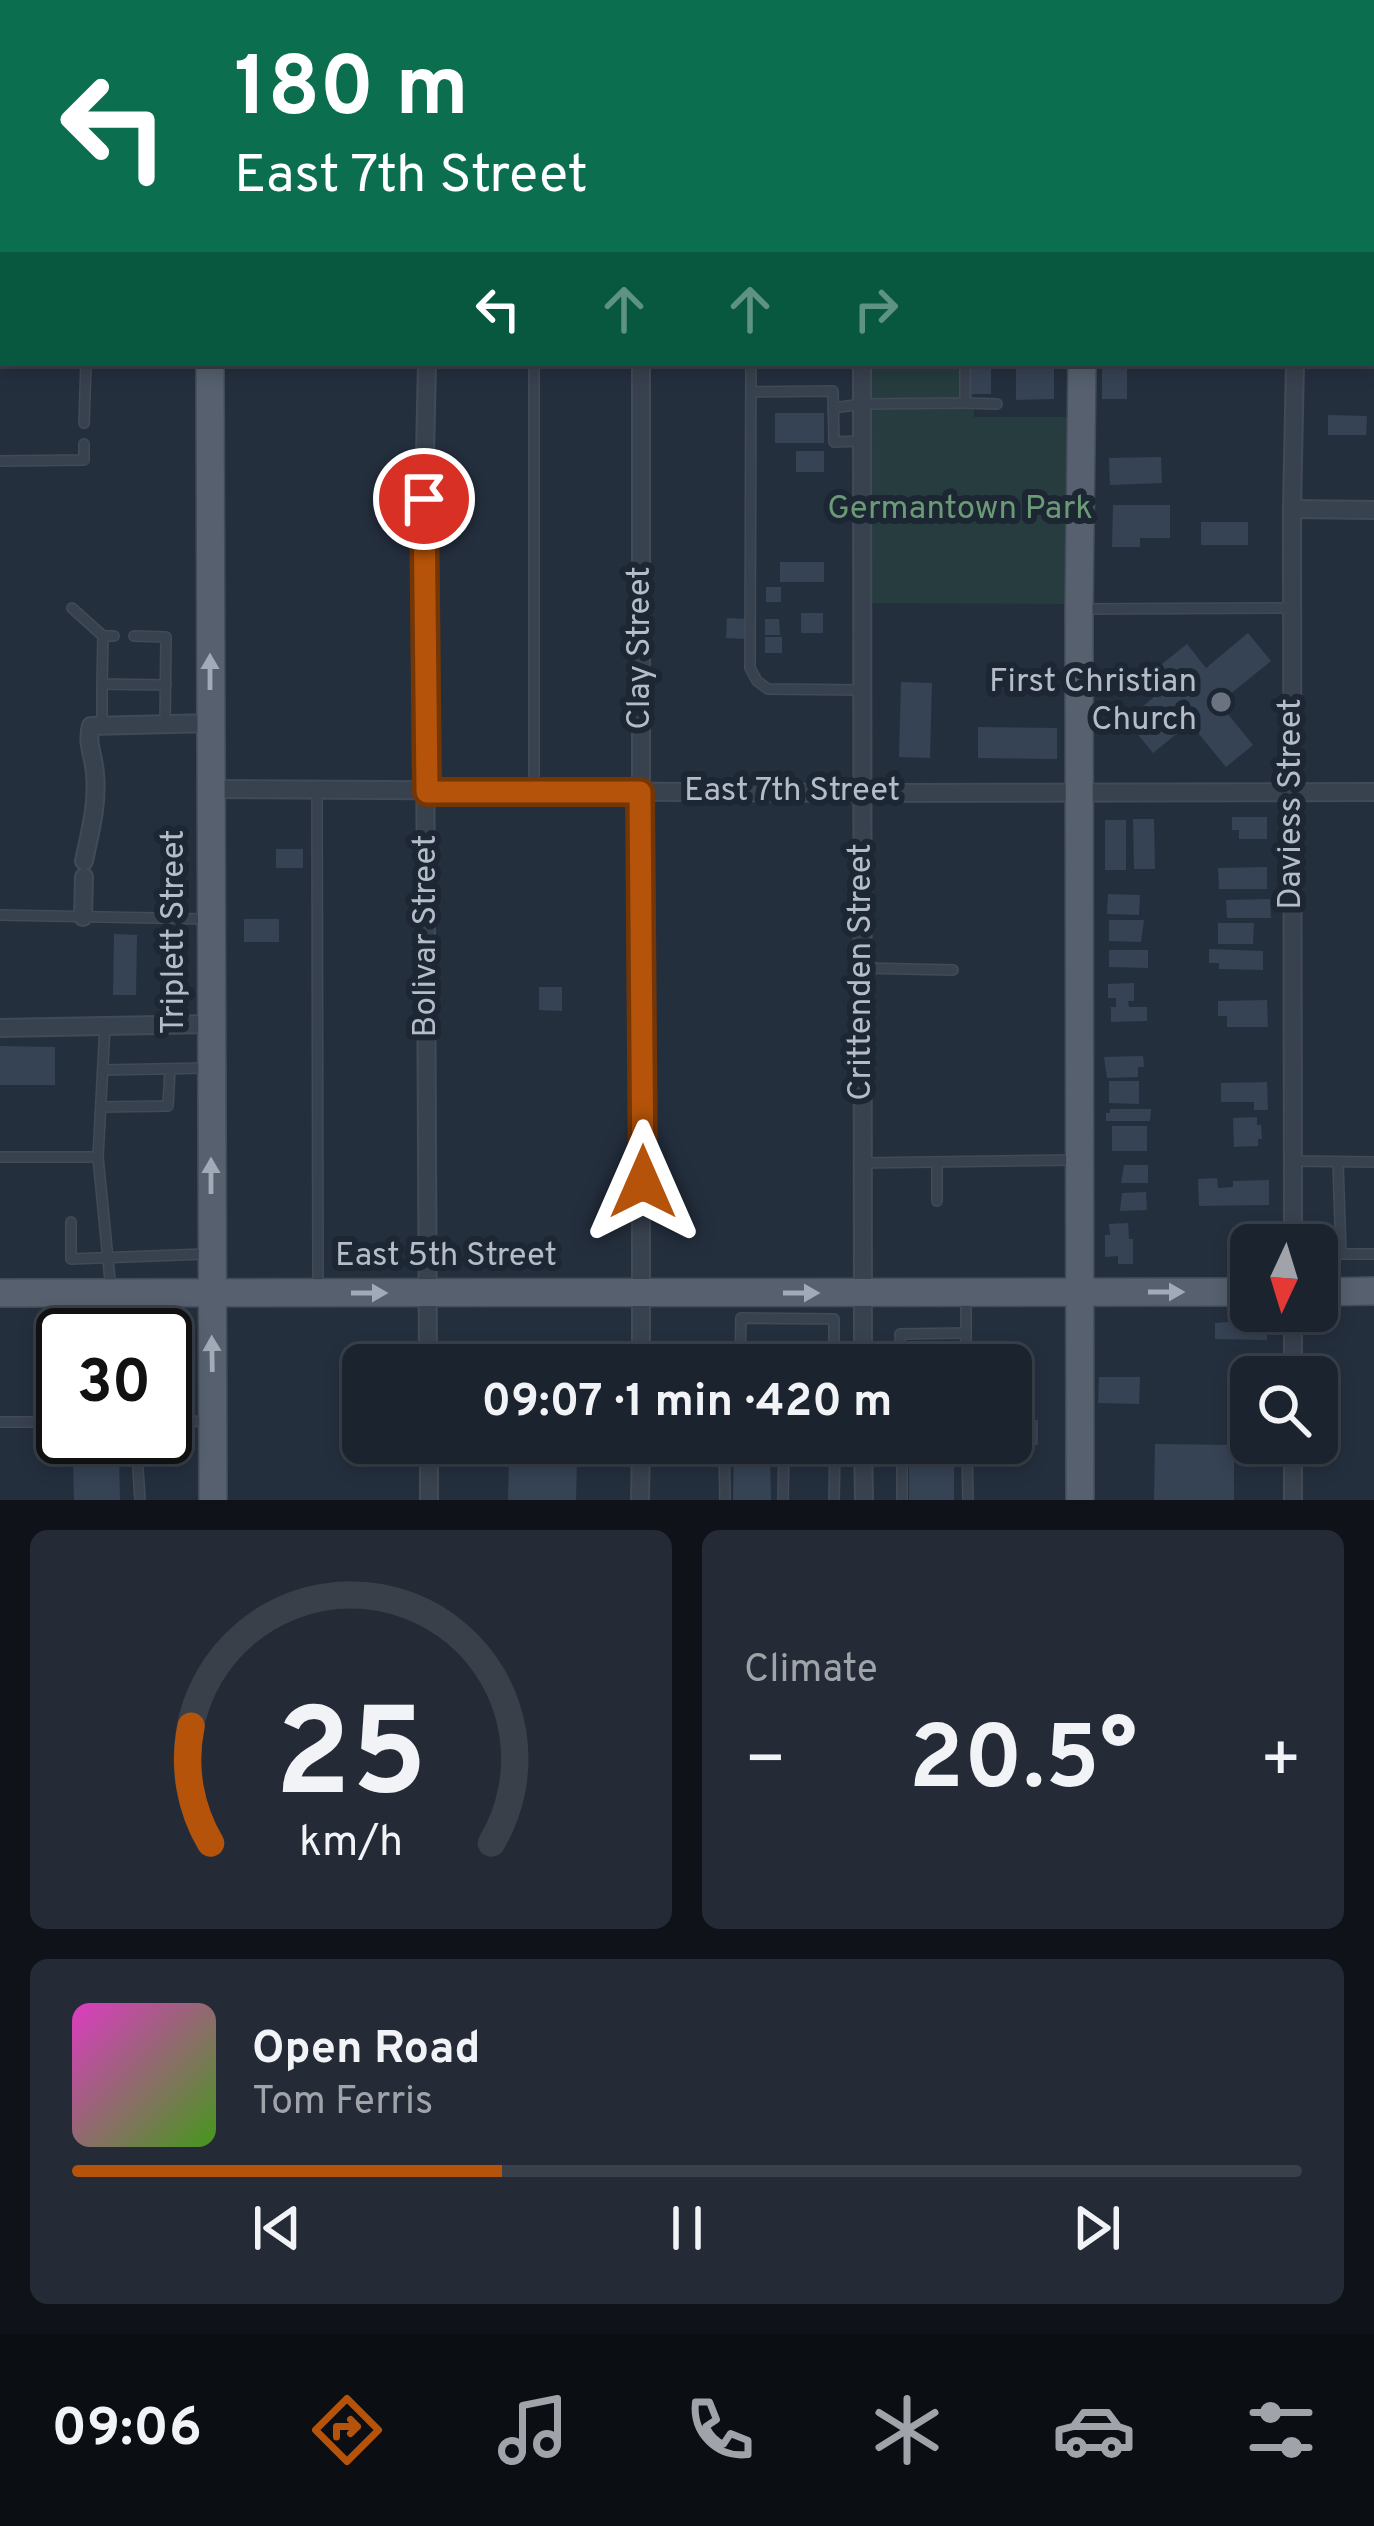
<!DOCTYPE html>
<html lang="en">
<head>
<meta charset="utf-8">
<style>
	:root { --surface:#1b232e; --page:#242b36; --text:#f1f3f6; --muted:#a0a4aa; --line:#39404a; --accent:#b45309 }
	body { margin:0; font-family:Overpass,sans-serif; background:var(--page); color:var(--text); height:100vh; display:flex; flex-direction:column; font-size:45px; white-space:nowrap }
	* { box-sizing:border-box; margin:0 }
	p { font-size:39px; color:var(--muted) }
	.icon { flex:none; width:66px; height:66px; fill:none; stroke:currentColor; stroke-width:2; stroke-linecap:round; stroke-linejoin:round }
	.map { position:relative; height:1500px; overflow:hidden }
	.panel { display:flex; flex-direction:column; gap:30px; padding:30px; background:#0f1319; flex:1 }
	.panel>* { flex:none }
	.guide { position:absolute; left:0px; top:0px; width:1374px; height:366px; box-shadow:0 6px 18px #0003,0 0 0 3px var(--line); background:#0b6e4f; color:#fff; overflow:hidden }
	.needle { width:78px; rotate:184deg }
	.controls { position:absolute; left:1230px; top:1224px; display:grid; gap:24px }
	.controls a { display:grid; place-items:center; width:108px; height:108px; border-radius:18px; background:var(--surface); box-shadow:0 6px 18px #0003,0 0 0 3px var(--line); font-size:60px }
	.speed { position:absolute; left:36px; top:1308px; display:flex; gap:24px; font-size:60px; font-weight:700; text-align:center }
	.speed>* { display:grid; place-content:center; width:156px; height:156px; border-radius:50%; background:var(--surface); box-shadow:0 6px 18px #0003,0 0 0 3px var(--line); line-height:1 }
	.speed .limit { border:6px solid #111; border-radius:18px; background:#fff; color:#111 }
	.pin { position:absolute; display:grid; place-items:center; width:102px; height:102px; color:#fff; margin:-51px; border:6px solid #fff; border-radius:50%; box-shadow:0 3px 12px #0007 }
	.me { position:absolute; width:132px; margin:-66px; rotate:0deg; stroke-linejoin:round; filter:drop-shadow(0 0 9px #0008) }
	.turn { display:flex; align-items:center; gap:42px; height:252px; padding:0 36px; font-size:54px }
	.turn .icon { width:156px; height:156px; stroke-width:2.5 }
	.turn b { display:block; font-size:84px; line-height:102px }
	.lanes { display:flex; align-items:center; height:114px; padding:0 36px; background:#0003; justify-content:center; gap:60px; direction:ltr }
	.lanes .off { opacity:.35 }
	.big { font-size:90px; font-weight:700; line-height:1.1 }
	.panel .tile { flex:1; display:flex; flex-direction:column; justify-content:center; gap:18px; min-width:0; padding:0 42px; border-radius:18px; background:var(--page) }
	.panel .dial { align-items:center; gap:0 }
	.dial svg { height:312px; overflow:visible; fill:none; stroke:var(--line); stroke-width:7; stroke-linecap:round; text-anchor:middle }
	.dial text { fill:var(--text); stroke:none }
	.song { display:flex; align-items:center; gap:36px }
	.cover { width:144px; height:144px; border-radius:18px; background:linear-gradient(135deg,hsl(310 70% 55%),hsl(100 70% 35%)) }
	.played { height:12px; border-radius:6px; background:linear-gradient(90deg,var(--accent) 35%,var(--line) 35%) }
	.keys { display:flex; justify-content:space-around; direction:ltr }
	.heat { display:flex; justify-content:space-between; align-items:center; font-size:66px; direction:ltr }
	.panel .tiles { flex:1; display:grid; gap:30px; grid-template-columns:1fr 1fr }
	.tile:last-child { grid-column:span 2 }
	.trip { position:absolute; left:342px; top:1344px; width:690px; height:120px; border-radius:18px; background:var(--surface); box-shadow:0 6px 18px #0003,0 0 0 3px var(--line); font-weight:700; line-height:120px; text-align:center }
	.tabs { display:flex; height:192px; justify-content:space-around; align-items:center; background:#0b0e12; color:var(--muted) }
	.tabs .icon { width:84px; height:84px }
	.tabs .on { color:var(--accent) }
	.tabs b { font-size:54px; color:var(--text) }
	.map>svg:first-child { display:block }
	.green { fill:#263c3f }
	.building { fill:#364354 }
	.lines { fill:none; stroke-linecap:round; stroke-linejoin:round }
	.service-casing { stroke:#414a57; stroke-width:12 }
	.minor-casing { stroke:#414a57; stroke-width:20 }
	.tertiary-casing { stroke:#414a57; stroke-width:24 }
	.primary-casing { stroke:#414a57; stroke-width:30 }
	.service { stroke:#38414e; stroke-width:9 }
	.minor { stroke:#38414e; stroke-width:16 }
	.tertiary { stroke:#38414e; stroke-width:21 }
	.primary { stroke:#56606e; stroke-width:27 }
	.rail { stroke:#5a6575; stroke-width:4.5; stroke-dasharray:12 12; stroke-linecap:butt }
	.oneway { fill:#a1aab7 }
	.route-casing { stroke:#753606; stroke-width:30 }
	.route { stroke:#b45309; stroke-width:21 }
	.worship-dot { fill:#6b7280; stroke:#1d2633; stroke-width:4.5 }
	.labels { text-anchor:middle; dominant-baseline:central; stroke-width:12; stroke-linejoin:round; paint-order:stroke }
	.park-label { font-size:33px; fill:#6b9a76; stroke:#1d2633 }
	.street-label { font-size:33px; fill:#b4bcc9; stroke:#1d2633 }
	.poi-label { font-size:33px; fill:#b4bcc9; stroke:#1d2633; text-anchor:end }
</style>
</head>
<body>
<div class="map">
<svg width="1374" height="1500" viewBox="0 0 1374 1500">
	<rect width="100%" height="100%" fill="#242f3e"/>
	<!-- green -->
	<g class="green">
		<polygon points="0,0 160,0 155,3 3,3 3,104 0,107"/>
		<polygon points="862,363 972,363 974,417 1081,417 1079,604 861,603"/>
	</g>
	<!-- building -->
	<g class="building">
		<polygon points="969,363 1054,363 1054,399 1016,400 1016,369 991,369 991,394 969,394"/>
		<rect x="1102" y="363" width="25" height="36"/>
		<rect x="775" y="413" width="49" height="30"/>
		<polygon points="1328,415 1367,416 1366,435 1328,435"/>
		<rect x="796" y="451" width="28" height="21"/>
		<polygon points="1161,457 1162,483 1110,485 1109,458"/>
		<polygon points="1113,505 1170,505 1170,538 1140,538 1140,547 1112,547"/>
		<rect x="1201" y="522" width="47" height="23"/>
		<rect x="780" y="562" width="44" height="20"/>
		<rect x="766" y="587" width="15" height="15"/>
		<rect x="801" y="613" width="22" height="20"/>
		<polygon points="727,618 748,619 747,639 726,638"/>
		<polygon points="765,619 779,619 780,635 765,635"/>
		<polygon points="1248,633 1271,661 1219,703 1253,745 1226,767 1190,723 1153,753 1126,720 1165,688 1152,672 1187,644 1206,668"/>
		<rect x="765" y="637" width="17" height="16"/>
		<polygon points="901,682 932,683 930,758 899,757"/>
		<polygon points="978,727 1057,728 1057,759 978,758"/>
		<polygon points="1232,817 1267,817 1267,839 1239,839 1239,830 1232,830"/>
		<polygon points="1133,819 1154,819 1155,869 1134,869"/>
		<rect x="1105" y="820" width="21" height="50"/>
		<rect x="276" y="849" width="27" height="19"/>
		<polygon points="1267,867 1267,889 1219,889 1218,868"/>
		<polygon points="1108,894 1140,895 1139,915 1107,914"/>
		<polygon points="1270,899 1271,918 1227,918 1226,900"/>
		<rect x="244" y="919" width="35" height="23"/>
		<polygon points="1109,920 1144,920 1141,942 1109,941"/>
		<polygon points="1218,923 1254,923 1253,944 1218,944"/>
		<polygon points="114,934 137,935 136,995 113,995"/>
		<polygon points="1209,949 1263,951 1263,970 1219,969 1219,963 1209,963"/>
		<polygon points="1109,950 1148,950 1148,968 1109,967"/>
		<polygon points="1134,983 1134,1001 1128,1001 1129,1007 1147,1007 1147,1021 1111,1022 1111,1007 1116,1007 1116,998 1108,998 1108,984"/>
		<polygon points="539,987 562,987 562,1011 539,1010"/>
		<polygon points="1267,1000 1268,1027 1227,1027 1227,1016 1218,1016 1218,1001"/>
		<polygon points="0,1046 55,1047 55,1085 0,1085"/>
		<polygon points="1143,1056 1144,1067 1138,1067 1138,1077 1107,1078 1104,1057"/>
		<polygon points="1109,1081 1139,1081 1139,1104 1109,1103"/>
		<polygon points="1267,1082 1268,1110 1254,1110 1254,1102 1221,1102 1221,1083"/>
		<polygon points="1110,1109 1151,1109 1150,1121 1106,1121 1106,1113 1110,1113"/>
		<polygon points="1257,1117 1257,1125 1261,1125 1262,1139 1258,1139 1258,1146 1234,1147 1233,1118"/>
		<rect x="1112" y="1126" width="35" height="25"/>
		<polygon points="1124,1165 1148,1165 1148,1183 1121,1183"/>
		<polygon points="1217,1178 1218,1188 1233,1187 1233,1181 1269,1180 1269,1205 1199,1206 1198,1179"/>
		<polygon points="1146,1192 1147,1210 1120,1211 1122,1193"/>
		<polygon points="1128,1223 1129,1239 1133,1239 1133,1264 1118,1264 1118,1256 1105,1257 1105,1235 1110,1235 1109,1224"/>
		<polygon points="1244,1232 1274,1232 1274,1245 1251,1245 1251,1267 1243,1267"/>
		<polygon points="1267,1319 1267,1340 1215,1339 1215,1323"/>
		<rect x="914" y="1347" width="35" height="18"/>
		<polygon points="1099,1377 1140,1377 1139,1404 1098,1403"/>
		<rect x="1011" y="1420" width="27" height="25"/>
		<polygon points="914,1443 949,1443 948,1454 954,1454 954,1500 909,1500 909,1455 914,1455"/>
		<polygon points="1155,1444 1234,1445 1234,1500 1154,1500"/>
		<polygon points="734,1448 770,1449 771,1500 733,1500"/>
		<polygon points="509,1455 577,1457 576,1500 508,1500"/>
		<polygon points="73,1461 119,1461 120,1500 74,1500"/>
	</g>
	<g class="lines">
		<defs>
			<g id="service">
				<polyline points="289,0 289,3"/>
				<polyline points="642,0 642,3"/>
				<polyline points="353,3 353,0"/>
				<polyline points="0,360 3,360"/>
				<polyline points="534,363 534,790"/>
				<polyline points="751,363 750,668 757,681 768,689 861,690"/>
				<polyline points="751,392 833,391 834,442 862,441"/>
				<polyline points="965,403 997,404"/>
				<polyline points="833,408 862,404 965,403 965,363"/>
				<polyline points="84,423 86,363"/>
				<polyline points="0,461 84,460 84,444"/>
				<polyline points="72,608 103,636"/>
				<polyline points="1081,609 1292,608"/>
				<polyline points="114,636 103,636 102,684 166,685"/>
				<polyline points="134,636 166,637 165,724"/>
				<polyline points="102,725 102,684"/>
				<polyline points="317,790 318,1289"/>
				<polyline points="0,915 205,919"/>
				<polyline points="862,968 953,970"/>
				<polyline points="105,1026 98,1157 111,1290"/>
				<polyline points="103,1070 206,1068"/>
				<polyline points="101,1107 168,1106 170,1069"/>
				<polyline points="0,1157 98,1157"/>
				<polyline points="1293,1161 1374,1162"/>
				<polyline points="1338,1162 1341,1254 1374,1254"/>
				<polyline points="862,1163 1073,1160"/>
				<polyline points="937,1163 937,1201"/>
				<polyline points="71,1222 71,1259 205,1254"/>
				<polyline points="740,1365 741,1318 834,1319 834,1365"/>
				<polyline points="901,1365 900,1334 966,1333"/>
				<polyline points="966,1365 966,1297"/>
				<polyline points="0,1422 63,1422"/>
				<polyline points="165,1422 207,1421"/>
				<polyline points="136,1437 140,1500"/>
				<polyline points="902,1443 902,1500"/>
				<polyline points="967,1443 968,1500"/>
				<polyline points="725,1500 724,1443 902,1446"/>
				<polyline points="783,1500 784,1444"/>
				<polyline points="834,1500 835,1443"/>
			</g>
			<g id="minor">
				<polyline points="788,0 788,3"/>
				<polyline points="1295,0 1295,3"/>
				<polyline points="494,3 494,0"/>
				<polyline points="427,363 424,499 428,1365"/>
				<polyline points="862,363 863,1365"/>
				<polyline points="1292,509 1374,510"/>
				<polyline points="211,789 861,793 1374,792"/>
				<path d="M84,861C90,833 98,803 95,774C94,756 86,744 91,726L211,723"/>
				<polyline points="83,917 84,877"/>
				<polyline points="0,1028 211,1024"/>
				<polyline points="1293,1245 1292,509 1295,363"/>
				<polyline points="641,1365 641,363"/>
				<polyline points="1293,1377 1293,1311"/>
				<polyline points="429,1443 429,1500"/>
				<polyline points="863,1443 864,1500"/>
				<polyline points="640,1500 641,1443"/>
				<polyline points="1293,1500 1293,1443"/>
			</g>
			<g id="tertiary">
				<polyline points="0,304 3,304"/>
				<polyline points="1371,312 1374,312"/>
			</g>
			<g id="primary">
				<polyline points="208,0 208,3"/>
				<polyline points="1080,0 1080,3"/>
				<polyline points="210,363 213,1500"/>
				<polyline points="1317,1292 1374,1291"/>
				<polyline points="0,1293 1251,1292"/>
				<polyline points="1080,1500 1079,609 1082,363"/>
			</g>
		</defs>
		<!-- service casing -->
		<use href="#service" class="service-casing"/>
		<!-- minor casing -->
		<use href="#minor" class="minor-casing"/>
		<!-- tertiary casing -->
		<use href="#tertiary" class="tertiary-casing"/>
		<!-- primary casing -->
		<use href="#primary" class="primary-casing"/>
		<!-- service -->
		<use href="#service" class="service"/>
		<!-- minor -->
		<use href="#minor" class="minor"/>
		<!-- tertiary -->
		<use href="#tertiary" class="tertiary"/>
		<!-- primary -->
		<use href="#primary" class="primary"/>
		<!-- rail -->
		<g class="rail">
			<polyline points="173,3 181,0"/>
			<polyline points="0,120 3,117"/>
		</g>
	</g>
	<!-- one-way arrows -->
	<defs><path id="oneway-solid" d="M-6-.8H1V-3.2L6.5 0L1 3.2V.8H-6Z" transform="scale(3)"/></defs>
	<g class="oneway">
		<use href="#oneway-solid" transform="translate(210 672) rotate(-90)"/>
		<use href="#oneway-solid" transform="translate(211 1176) rotate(-90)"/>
		<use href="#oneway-solid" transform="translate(1166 1292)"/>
		<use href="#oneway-solid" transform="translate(369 1293)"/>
		<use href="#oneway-solid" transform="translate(801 1293)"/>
		<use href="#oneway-solid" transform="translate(212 1354) rotate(-91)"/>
	</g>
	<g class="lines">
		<defs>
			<polyline id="route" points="424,499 427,792 640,792 643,1182"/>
		</defs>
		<!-- route casing -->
		<use href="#route" class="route-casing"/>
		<!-- route -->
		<use href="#route" class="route"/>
	</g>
	<!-- markers -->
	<circle class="worship-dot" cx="1221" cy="702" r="12"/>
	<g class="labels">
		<!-- park labels -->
		<g class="park-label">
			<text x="960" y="510">Germantown Park</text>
		</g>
		<!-- street labels -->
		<g class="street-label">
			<text transform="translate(641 648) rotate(-90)">Clay Street</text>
			<text x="792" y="792">East 7th Street</text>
			<text transform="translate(1292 804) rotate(-90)">Daviess Street</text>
			<text transform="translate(175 932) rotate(-90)">Triplett Street</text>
			<text transform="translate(427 936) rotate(-90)">Bolivar Street</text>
			<text transform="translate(862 972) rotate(-90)">Crittenden Street</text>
			<text x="446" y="1257">East 5th Street</text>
		</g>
		<!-- poi labels -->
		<g class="poi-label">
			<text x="1197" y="683">First Christian<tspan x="1197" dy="38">Church</tspan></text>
		</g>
	</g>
</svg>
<div class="controls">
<a><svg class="needle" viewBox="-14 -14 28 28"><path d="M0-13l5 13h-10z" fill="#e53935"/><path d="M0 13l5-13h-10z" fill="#a0a4aa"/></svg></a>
<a><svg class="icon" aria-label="search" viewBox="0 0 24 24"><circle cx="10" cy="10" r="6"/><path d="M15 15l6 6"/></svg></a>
</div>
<div class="speed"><div class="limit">30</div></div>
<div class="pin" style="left:424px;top:499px;background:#d93025"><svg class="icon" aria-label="arrive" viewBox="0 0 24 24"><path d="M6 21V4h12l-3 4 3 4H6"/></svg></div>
<svg class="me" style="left:643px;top:1182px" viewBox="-20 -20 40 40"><path d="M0-17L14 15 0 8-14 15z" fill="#b45309" stroke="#fff" stroke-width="4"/></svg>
<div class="trip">09:07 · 1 min · 420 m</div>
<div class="guide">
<div class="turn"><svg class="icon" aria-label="left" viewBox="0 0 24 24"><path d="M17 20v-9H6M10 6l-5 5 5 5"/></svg><div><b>180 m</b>East 7th Street</div></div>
<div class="lanes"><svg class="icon" aria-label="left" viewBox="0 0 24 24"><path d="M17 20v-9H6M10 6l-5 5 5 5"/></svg><svg class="icon off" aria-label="ahead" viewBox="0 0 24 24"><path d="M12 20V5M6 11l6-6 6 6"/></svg><svg class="icon off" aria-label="ahead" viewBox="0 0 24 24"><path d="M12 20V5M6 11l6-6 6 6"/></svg><svg class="icon off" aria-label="right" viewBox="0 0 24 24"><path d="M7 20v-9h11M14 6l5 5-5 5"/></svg></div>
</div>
</div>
<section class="panel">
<div class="tiles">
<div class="tile dial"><svg viewBox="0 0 100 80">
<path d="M14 69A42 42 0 1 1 86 69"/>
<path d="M14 69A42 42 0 0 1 9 39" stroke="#b45309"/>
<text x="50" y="56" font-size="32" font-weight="700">25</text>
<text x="50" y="72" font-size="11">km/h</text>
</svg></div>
<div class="tile"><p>Climate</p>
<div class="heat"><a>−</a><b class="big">20.5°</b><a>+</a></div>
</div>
<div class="tile">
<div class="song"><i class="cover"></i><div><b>Open Road</b><p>Tom Ferris</p></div></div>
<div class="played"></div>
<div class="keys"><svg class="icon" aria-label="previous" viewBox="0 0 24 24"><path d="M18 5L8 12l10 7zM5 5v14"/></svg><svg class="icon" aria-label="pause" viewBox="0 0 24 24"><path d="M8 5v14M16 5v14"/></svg><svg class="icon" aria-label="next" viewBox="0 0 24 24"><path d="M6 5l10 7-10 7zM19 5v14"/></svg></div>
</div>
</div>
</section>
<nav class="tabs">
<b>09:06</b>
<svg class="icon on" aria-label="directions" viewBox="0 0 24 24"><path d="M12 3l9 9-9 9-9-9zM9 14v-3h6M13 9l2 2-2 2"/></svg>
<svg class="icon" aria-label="music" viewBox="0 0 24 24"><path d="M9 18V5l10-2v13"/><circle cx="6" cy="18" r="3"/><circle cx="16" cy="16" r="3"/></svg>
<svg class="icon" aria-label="phone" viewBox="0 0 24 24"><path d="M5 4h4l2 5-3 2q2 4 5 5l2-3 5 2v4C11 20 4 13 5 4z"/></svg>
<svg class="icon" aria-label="climate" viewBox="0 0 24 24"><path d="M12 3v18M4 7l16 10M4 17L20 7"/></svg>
<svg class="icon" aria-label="car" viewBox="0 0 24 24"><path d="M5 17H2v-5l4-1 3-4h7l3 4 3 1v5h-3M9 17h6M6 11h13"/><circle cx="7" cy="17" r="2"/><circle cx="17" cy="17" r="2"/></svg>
<svg class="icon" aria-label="filters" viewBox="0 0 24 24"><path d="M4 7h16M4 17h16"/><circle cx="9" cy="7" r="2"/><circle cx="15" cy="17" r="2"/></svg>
</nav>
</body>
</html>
